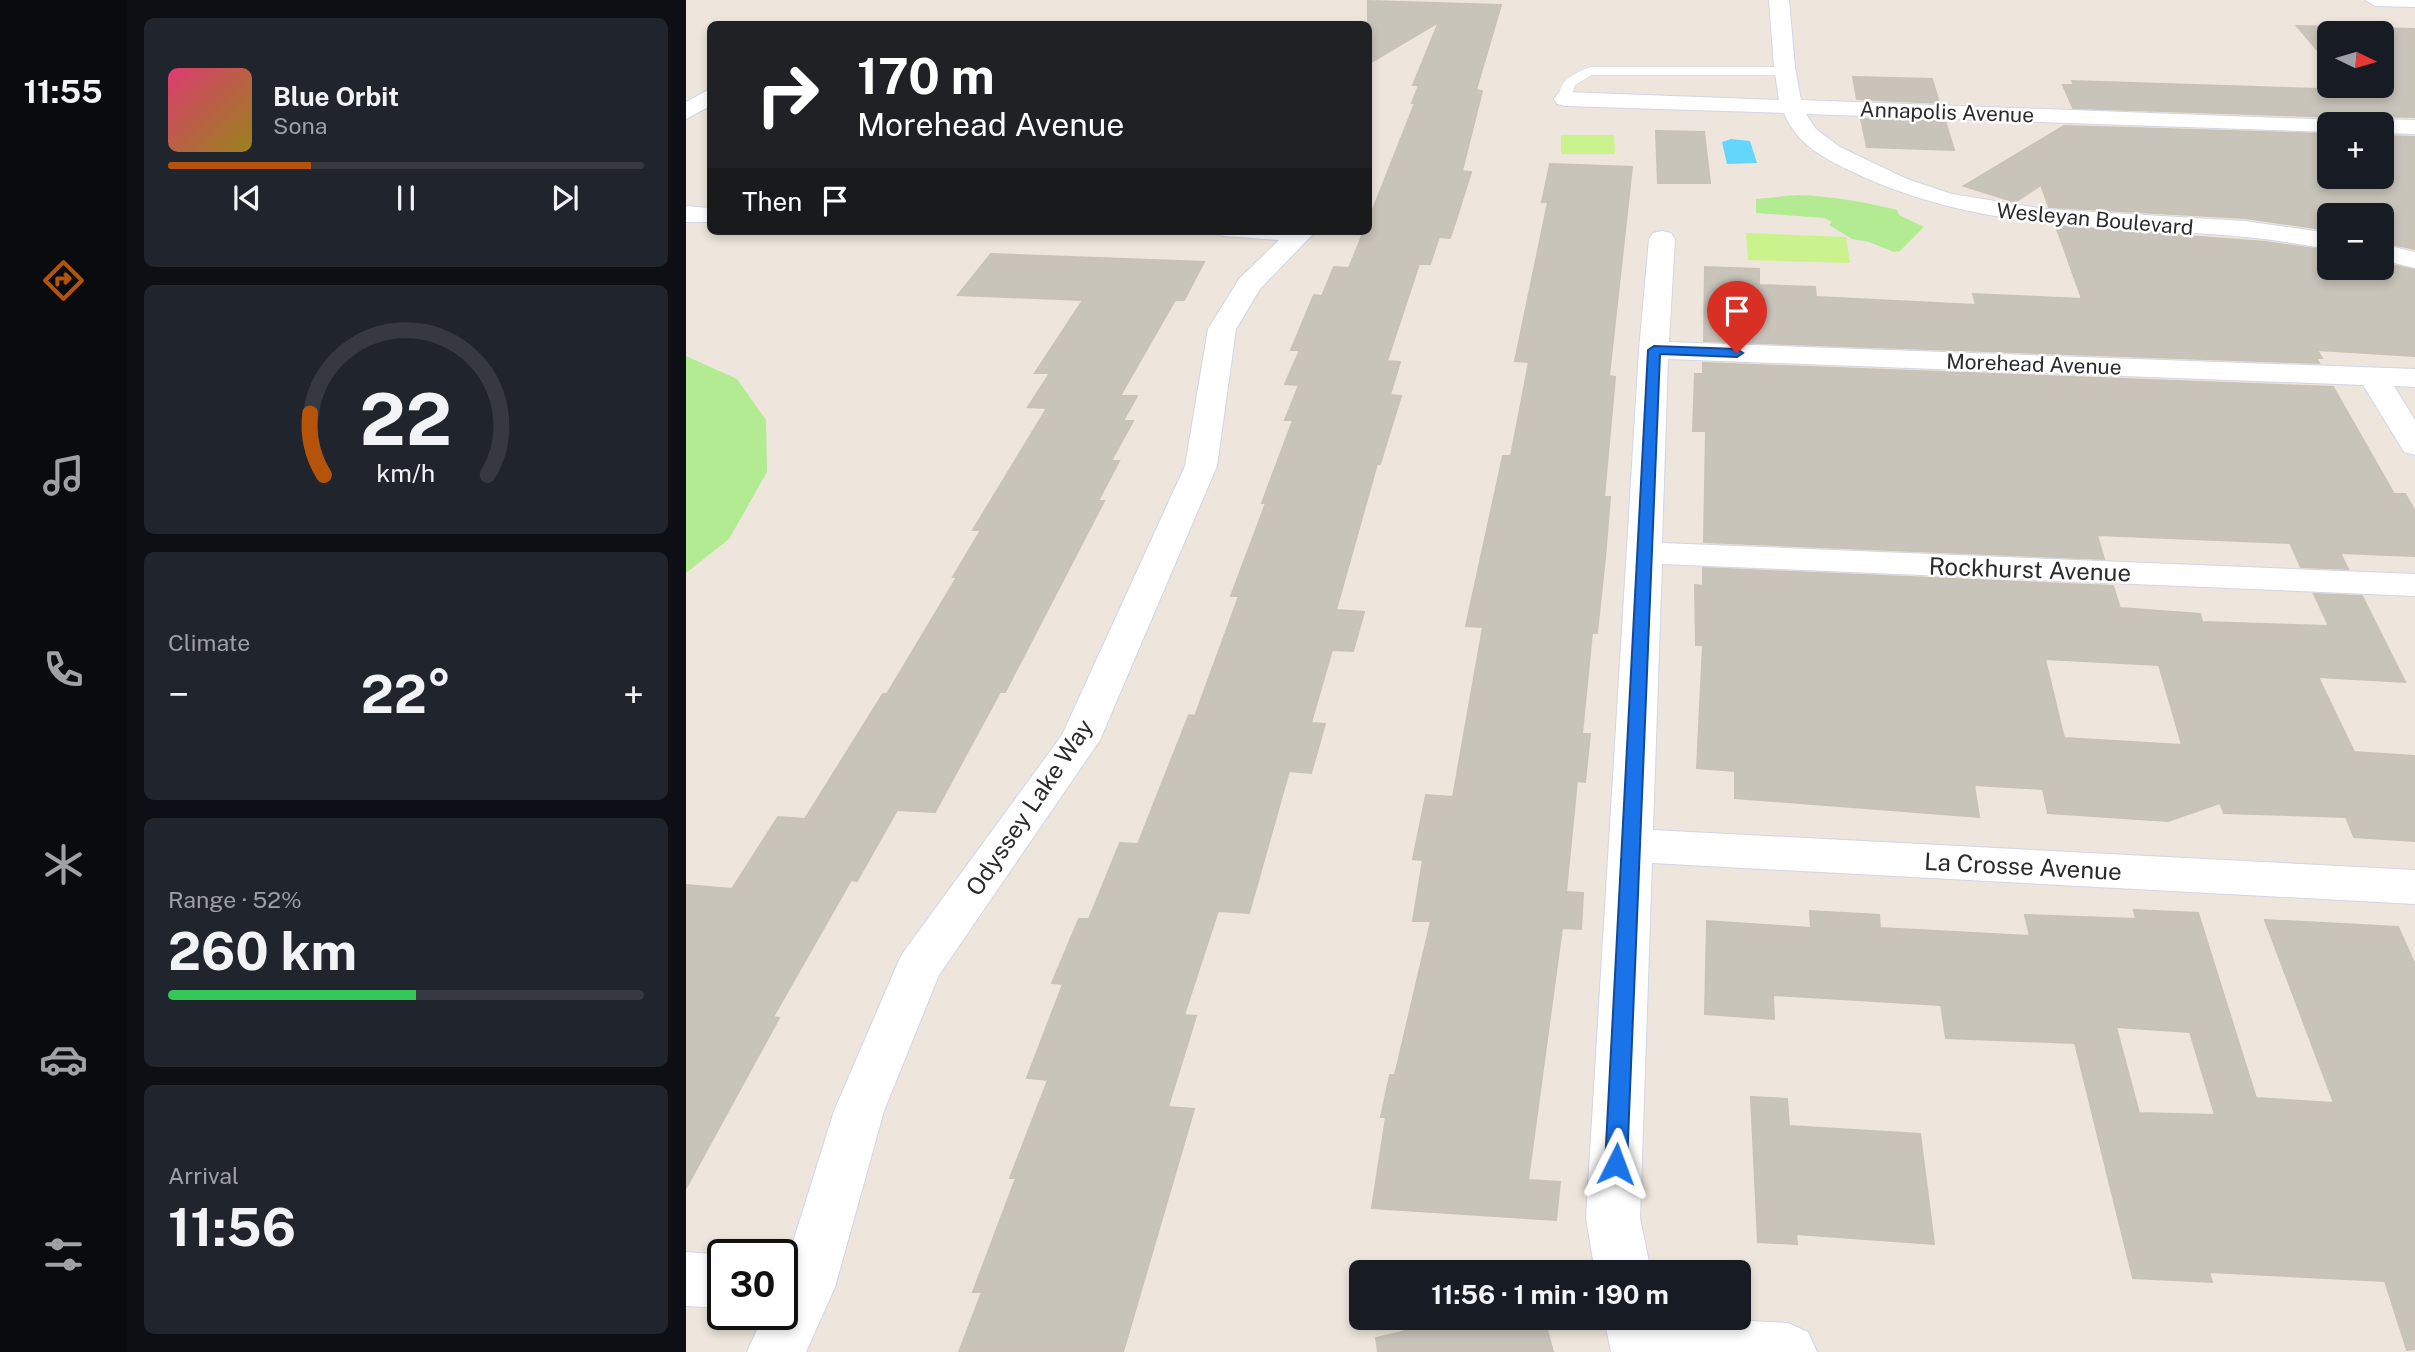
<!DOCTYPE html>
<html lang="en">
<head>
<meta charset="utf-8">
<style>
	:root { --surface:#171b24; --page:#20242c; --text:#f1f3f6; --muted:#9ea1a6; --line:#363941; --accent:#b45309 }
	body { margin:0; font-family:"Public Sans",sans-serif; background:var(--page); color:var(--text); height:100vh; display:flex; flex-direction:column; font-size:26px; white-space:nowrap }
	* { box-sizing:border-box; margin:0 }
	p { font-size:23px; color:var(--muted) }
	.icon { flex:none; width:38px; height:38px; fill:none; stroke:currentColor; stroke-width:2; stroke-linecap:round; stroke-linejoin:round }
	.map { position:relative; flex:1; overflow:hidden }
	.side { display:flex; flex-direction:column; gap:18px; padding:18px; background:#0d0f14; width:560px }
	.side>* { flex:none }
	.banner { position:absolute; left:21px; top:21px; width:665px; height:214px; border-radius:10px; box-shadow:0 4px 10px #0003; background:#202124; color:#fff; overflow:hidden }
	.needle { width:46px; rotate:95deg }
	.tools { position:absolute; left:1631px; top:21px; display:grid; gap:14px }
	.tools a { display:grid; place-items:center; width:77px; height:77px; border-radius:10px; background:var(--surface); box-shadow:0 4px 10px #0003; font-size:35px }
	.speed { position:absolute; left:21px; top:1239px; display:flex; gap:14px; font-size:35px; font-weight:700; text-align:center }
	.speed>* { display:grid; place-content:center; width:91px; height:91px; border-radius:50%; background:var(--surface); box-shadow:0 4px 10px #0003; line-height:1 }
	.speed .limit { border:4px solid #111; border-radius:10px; background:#fff; color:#111 }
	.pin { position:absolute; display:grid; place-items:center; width:60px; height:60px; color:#fff; margin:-72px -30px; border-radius:50% 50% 50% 0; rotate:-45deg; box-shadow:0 0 7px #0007 }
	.pin .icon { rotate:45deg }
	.me { position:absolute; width:77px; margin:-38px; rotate:3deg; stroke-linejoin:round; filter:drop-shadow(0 0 5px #0008) }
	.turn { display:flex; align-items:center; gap:24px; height:147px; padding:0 35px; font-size:32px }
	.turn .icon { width:91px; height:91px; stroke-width:2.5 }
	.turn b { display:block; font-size:49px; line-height:60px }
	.then { display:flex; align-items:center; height:66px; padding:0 35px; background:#0003; gap:14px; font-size:26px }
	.big { font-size:52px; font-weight:700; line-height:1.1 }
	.side .card { flex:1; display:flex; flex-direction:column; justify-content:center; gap:10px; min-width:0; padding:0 24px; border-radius:10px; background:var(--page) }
	.side .dial { align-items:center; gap:0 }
	.dial svg { height:182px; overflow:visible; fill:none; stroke:var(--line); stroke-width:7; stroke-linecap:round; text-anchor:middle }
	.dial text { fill:var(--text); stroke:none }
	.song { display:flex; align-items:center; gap:21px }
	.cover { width:84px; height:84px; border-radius:10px; background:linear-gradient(135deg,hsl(340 70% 55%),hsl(50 70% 35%)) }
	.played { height:7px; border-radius:4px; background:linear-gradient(90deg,var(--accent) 30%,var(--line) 30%) }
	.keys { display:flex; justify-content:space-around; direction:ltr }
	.heat { display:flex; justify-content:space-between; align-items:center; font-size:38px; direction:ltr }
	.charge { height:10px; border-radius:5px; background:linear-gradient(90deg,#34c759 52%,var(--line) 0) }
	.trip { position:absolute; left:663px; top:1260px; width:402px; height:70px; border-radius:10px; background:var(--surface); box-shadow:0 4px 10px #0003; font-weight:700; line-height:70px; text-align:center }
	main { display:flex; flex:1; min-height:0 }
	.menu { display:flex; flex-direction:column; width:126px; justify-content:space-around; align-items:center; background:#090b0e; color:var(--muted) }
	.menu .icon { width:49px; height:49px }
	.menu .on { color:var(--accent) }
	.menu b { font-size:32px; color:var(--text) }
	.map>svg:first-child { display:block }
	.green { fill:#b2eb92 }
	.pitch { fill:#caf38d }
	.water { fill:#64d6fc }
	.building { fill:#c9c4ba; stroke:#cac2b5; stroke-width:2; fill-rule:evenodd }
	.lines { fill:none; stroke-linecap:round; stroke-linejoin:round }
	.service-casing { stroke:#d1d5e5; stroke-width:1 }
	.minor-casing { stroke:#d1d5e5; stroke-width:2 }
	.tertiary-casing { stroke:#d1d5e5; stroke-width:2 }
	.service { fill:#fff; fill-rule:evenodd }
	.minor { fill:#fff; fill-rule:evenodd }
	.tertiary { fill:#fff; fill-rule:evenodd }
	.route { fill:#1a73e8; stroke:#114b97; stroke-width:2 }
	.labels { text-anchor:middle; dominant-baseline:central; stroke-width:5; stroke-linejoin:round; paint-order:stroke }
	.far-street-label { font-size:21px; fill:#2b2b2b; stroke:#fff }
	.street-label { font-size:24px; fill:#2b2b2b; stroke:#fff }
</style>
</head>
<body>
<main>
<nav class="menu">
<b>11:55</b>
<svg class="icon on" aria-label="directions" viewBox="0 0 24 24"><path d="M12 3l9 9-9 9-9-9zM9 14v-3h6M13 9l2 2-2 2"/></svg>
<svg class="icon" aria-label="music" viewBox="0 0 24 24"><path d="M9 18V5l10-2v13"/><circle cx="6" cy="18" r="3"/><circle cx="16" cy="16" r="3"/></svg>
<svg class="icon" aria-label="phone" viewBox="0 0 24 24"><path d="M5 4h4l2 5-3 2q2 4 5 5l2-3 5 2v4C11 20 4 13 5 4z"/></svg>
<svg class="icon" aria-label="climate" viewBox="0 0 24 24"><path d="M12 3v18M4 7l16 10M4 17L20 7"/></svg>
<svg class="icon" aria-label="car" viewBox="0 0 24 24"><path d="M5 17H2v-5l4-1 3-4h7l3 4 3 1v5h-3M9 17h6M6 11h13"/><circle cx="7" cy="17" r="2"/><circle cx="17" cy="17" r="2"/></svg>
<svg class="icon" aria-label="filters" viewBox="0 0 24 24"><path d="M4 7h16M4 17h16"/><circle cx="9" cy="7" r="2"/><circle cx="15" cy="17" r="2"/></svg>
</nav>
<section class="side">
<div class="card">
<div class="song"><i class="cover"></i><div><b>Blue Orbit</b><p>Sona</p></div></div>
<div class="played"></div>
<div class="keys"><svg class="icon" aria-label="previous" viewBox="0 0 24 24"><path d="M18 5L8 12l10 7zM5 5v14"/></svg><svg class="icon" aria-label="pause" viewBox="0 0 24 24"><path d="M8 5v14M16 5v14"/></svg><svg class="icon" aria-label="next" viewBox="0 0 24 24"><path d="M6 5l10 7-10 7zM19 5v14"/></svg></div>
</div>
<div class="card dial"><svg viewBox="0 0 100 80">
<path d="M14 69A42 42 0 1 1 86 69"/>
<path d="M14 69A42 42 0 0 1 8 42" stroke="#b45309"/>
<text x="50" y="56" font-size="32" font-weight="700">22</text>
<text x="50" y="72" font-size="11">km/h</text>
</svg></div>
<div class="card"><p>Climate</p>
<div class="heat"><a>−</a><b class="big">22°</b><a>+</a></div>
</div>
<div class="card"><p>Range · 52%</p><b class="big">260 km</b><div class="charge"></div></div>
<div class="card"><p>Arrival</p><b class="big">11:56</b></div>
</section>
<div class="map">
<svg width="1729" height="1352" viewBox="0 0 1729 1352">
	<rect width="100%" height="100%" fill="#eee6dc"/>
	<!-- green -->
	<g class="green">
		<path d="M1111,195C1145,196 1179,202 1211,210L1213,215L1238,227L1214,251L1208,252L1183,242L1166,239L1143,225L1146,222L1138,218L1070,213V199Z"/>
		<polygon points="0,356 51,379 80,420 81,472 43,539 0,573"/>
	</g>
	<!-- pitch -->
	<g class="pitch">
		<polygon points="875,135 928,135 929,154 875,154"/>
		<polygon points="1060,233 1160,237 1164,263 1062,260"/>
	</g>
	<!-- water -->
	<polygon class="water" points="1045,139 1064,141 1071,163 1041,164 1036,142"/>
	<!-- building -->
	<g class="building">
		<polygon points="682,1 815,5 790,90 796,91 776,171 785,172 770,220 764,238 753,237 744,264 733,264 701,361 714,362 704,395 715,396 694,464 691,464 650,610 678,612 667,651 646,650 625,723 639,724 625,773 603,771 563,913 532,911 498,1015 510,1016 482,1107 508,1109 437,1352 273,1352 296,1292 287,1292 330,1178 324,1178 362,1080 341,1078 377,984 366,983 393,919 403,919 434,843 452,844 503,715 509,716 553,596 545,596 580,503 576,503 607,420 599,420 613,385 599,384 614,350 605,350 628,295 636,296 648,267 663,268 678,231 682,231 682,222 729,103 726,103 733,85 727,85 753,22 682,64"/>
		<polygon points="1611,26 1729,29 1729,117 1696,116 1684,124 1657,124 1651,117 1387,108 1377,85 1388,85 1386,81 1665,90 1661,86 1696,86 1696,33 1643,33 1643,64"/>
		<polygon points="1167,77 1246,79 1253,103 1171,99"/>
		<polygon points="1175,119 1259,121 1268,150 1181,147"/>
		<polygon points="1378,126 1643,134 1643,177 1696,177 1696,136 1729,137 1729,249 1696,242 1696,215 1643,215 1643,230 1559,218 1363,207 1355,185 1329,202 1278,186"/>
		<polygon points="970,131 1018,132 1024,183 972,183"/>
		<polygon points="864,164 946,167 923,376 929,377 918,497 924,497 919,558 911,633 906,633 896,734 904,734 899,782 891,781 880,892 897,893 895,929 876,928 842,1180 874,1182 870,1220 686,1208 700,1117 695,1117 704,1075 709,1075 745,921 727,921 737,860 727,859 740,795 767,797 797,627 780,626 817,456 825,456 843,362 829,361 862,202 856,202"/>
		<polygon points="1370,226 1580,242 1643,251 1643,268 1696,268 1696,263 1729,270 1729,356 1631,350 1636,358 1630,358 1633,363 1018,341 1019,267 1073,269 1073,285 1129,287 1130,297 1290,305 1287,294 1396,299"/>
		<polygon points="305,254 518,262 498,300 489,300 434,396 451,396 437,421 447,421 425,461 433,461 412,501 418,501 319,692 314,692 249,812 211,810 171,881 165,880 87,1017 93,1018 0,1188 0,885 46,889 92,817 119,819 197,694 201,694 271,577 267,577 295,530 287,530 361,408 342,407 364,373 349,373 397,300 272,295"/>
		<polygon points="1017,363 1647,387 1708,494 1719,494 1729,511 1729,556 1654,553 1662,569 1615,567 1604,543 1411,535 1418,559 1018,542 1020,431 1007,431 1009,374 1017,374"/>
		<path d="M1017,568L1427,586L1434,608L1514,614L1516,622L1643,626L1628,594L1676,596L1719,682L1632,677L1668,752L1729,756V841L1668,837L1660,817L1538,813L1534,803L1482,821L1362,813L1357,789L1288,785L1293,817L1049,798V771L1011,768L1017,645H1010L1009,585L1017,586ZM1359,659L1473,665L1496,745L1378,738Z"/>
		<path d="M1448,910L1512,913L1570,1098L1648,1103L1579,920L1712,927L1729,965V1349L1721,1350L1699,1281L1523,1272L1526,1282L1447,1278L1389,1043L1260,1038L1255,1005L1087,995L1088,1019L1019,1014L1021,921L1125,928L1124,911L1193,915L1194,928L1344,936L1339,915L1450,919ZM1430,1027L1504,1032L1529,1115L1453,1113Z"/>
		<polygon points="1065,1097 1101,1099 1103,1126 1234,1134 1248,1244 1110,1234 1111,1244 1072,1242"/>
		<polygon points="774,1318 858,1318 867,1352 692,1352 690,1338"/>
	</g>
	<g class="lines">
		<defs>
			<path id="service" d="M905,67H1100L1106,71L1100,75H906L889,85L884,102H874C869,82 889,72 905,67Z"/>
			<g id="minor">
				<path d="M1083,0H1103L1109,67L1115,100L1651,120L1654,124H1643V132L1120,114L1130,129L1154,147L1221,179L1266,194L1358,209L1559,221L1643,233V249C1615,245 1587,239 1559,237C1421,224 1299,234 1169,173C1139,159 1111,145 1098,113L879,106L871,104L868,99L871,94L879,92L1093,100L1088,67Z"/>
				<polygon points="24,89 24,106 0,119 0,102"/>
				<polygon points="1696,119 1729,120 1729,134 1696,133 1696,124 1686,124"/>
				<polygon points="0,206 24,208 24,222 0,222"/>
				<polygon points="533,231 630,231 574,289 550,329 531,466 414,740 253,975 198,1111 149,1287 120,1352 61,1352 78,1314 96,1314 96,1277 148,1111 210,967 216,954 376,735 499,466 522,329 553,279 593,240 537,236"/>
				<polygon points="976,231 985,233 989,239 983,342 1729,369 1729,387 1708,386 1729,420 1729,455 1718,452 1677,385 982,359 976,543 1729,574 1729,596 976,564 967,830 1729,870 1729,904 966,863 954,1218 965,1272 909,1272 900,1218 953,350 963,239 967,233"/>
				<polygon points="1696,244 1729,252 1729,268 1696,260"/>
				<polygon points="0,1252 39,1255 37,1255 37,1308 0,1306"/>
				<polygon points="918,1318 999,1318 1102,1323 1122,1332 1131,1352 925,1352"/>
			</g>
			<polygon id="tertiary" points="1679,0 1729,0 1729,7 1689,6"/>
		</defs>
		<!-- service casing -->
		<use href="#service" class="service-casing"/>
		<!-- minor casing -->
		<use href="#minor" class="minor-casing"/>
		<!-- tertiary casing -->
		<use href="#tertiary" class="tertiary-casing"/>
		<!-- service -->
		<use href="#service" class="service"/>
		<!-- minor -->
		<use href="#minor" class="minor"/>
		<!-- tertiary -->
		<use href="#tertiary" class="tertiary"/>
	</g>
	<!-- route -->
	<polygon class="route" points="968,346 1051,349 1057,353 1051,357 974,354 941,1164 937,1171 930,1174 922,1171 919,1164 962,350"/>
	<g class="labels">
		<!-- far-street labels -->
		<g class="far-street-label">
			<text transform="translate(1261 112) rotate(2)">Annapolis Avenue</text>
			<text transform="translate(1409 219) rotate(5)">Wesleyan Boulevard</text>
			<text transform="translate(1348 364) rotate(2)">Morehead Avenue</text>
		</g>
		<!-- street labels -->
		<g class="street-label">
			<text transform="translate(1344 569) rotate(2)">Rockhurst Avenue</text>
			<text transform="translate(343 807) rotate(-56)">Odyssey Lake Way</text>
			<text transform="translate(1337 866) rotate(3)">La Crosse Avenue</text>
		</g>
	</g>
</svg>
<div class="tools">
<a><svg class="needle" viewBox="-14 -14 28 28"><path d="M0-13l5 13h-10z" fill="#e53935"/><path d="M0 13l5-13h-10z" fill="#9ea1a6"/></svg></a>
<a>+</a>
<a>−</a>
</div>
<div class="speed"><div class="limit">30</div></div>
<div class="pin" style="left:1051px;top:353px;background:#d93025"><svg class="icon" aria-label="arrive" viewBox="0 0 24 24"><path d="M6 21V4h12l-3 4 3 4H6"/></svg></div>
<svg class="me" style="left:930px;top:1164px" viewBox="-20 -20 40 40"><path d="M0-17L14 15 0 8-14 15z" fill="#1a73e8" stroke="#fff" stroke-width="4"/></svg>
<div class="trip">11:56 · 1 min · 190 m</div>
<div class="banner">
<div class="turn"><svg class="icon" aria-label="right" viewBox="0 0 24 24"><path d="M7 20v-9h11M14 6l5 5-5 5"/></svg><div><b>170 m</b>Morehead Avenue</div></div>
<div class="then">Then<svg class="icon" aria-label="arrive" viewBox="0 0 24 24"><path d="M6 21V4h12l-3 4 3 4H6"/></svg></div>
</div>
</div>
</main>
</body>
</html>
